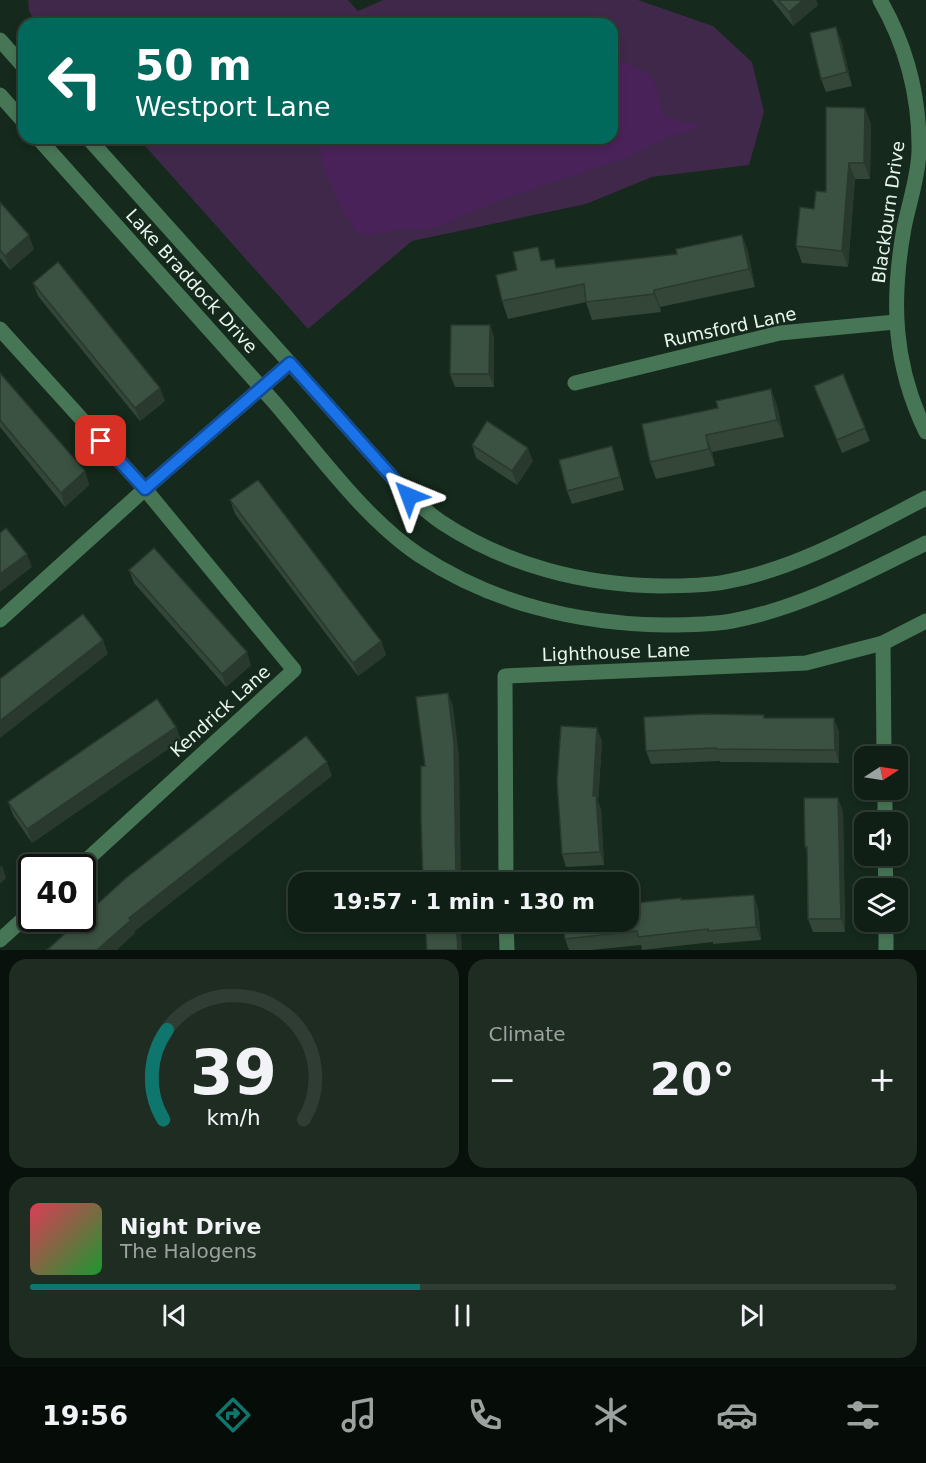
<!DOCTYPE html>
<html lang="en">
<head>
<meta charset="utf-8">
<style>
	:root { --surface:#101f15; --page:#1e2c22; --text:#f1f3f6; --muted:#9ca2a0; --line:#303d34; --accent:#0f766e }
	body { margin:0; font-family:"DejaVu Sans",sans-serif; background:var(--page); color:var(--text); height:100vh; display:flex; flex-direction:column; font-size:22px; white-space:nowrap }
	* { box-sizing:border-box; margin:0 }
	p { font-size:20px; color:var(--muted) }
	.icon { flex:none; width:33px; height:33px; fill:none; stroke:currentColor; stroke-width:2; stroke-linecap:round; stroke-linejoin:round }
	.map { position:relative; height:950px; overflow:hidden }
	.panel { display:flex; flex-direction:column; gap:9px; padding:9px; background:#09110c; flex:1 }
	.panel>* { flex:none }
	.top-card { position:absolute; left:18px; top:18px; width:600px; height:126px; border-radius:18px; box-shadow:0 3px 9px #0003,0 0 0 2px var(--line); background:#00695c; color:#fff; overflow:hidden }
	.needle { width:39px; rotate:78deg }
	.tools { position:absolute; left:854px; top:746px; display:grid; gap:12px }
	.tools a { display:grid; place-items:center; width:54px; height:54px; border-radius:12px; background:var(--surface); box-shadow:0 3px 9px #0003,0 0 0 2px var(--line); font-size:30px }
	.speed { position:absolute; left:18px; top:854px; display:flex; gap:12px; font-size:30px; font-weight:700; text-align:center }
	.speed>* { display:grid; place-content:center; width:78px; height:78px; border-radius:50%; background:var(--surface); box-shadow:0 3px 9px #0003,0 0 0 2px var(--line); line-height:1 }
	.speed .limit { border:3px solid #111; border-radius:9px; background:#fff; color:#111 }
	.pin { position:absolute; display:grid; place-items:center; width:51px; height:51px; color:#fff; margin:-26px; border-radius:12px; box-shadow:0 3px 9px #0006 }
	.me { position:absolute; width:66px; margin:-33px; rotate:316deg; stroke-linejoin:round; filter:drop-shadow(0 0 4px #0008) }
	.turn { display:flex; align-items:center; gap:21px; height:126px; padding:0 18px; font-size:27px }
	.turn .icon { width:78px; height:78px; stroke-width:2.5 }
	.turn b { display:block; font-size:42px; line-height:51px }
	.big { font-size:45px; font-weight:700; line-height:1.1 }
	.panel .widget { flex:1; display:flex; flex-direction:column; justify-content:center; gap:9px; min-width:0; padding:0 21px; border-radius:18px; background:var(--page) }
	.panel .dial { align-items:center; gap:0 }
	.dial svg { height:156px; overflow:visible; fill:none; stroke:var(--line); stroke-width:7; stroke-linecap:round; text-anchor:middle }
	.dial text { fill:var(--text); stroke:none }
	.song { display:flex; align-items:center; gap:18px }
	.cover { width:72px; height:72px; border-radius:9px; background:linear-gradient(135deg,hsl(350 70% 55%),hsl(130 70% 35%)) }
	.played { height:6px; border-radius:3px; background:linear-gradient(90deg,var(--accent) 45%,var(--line) 45%) }
	.keys { display:flex; justify-content:space-around; direction:ltr }
	.heat { display:flex; justify-content:space-between; align-items:center; font-size:33px; direction:ltr }
	.panel .tiles { flex:1; display:grid; gap:9px; grid-template-columns:1fr 1fr }
	.widget:last-child { grid-column:span 2 }
	.trip { position:absolute; left:288px; top:872px; width:351px; height:60px; border-radius:18px; background:var(--surface); box-shadow:0 3px 9px #0003,0 0 0 2px var(--line); font-weight:700; line-height:60px; text-align:center }
	.tabs { display:flex; height:96px; justify-content:space-around; align-items:center; background:#060c08; color:var(--muted) }
	.tabs .icon { width:42px; height:42px }
	.tabs .on { color:var(--accent) }
	.tabs b { font-size:27px; color:var(--text) }
	.map>svg:first-child { display:block }
	.green { fill:#3f284a }
	.water { fill:#4a225a }
	.lines { fill:none; stroke-linecap:round; stroke-linejoin:round }
	.minor { stroke:#477656; stroke-width:15 }
	.wall { fill:#334638 }
	.shaded-wall { fill:#29392e }
	.building { fill:#3b5141; stroke:#29392e; stroke-width:1.5 }
	.route-casing { stroke:#114b97; stroke-width:15 }
	.route { stroke:#1a73e8; stroke-width:10 }
	.labels { text-anchor:middle; dominant-baseline:central; stroke-width:4.5; stroke-linejoin:round; paint-order:stroke }
	.street-label { font-size:18px; fill:#e9f6ed; stroke:#15291c }
</style>
</head>
<body>
<div class="map">
<svg width="926" height="950" viewBox="0 0 926 950">
	<rect width="100%" height="100%" fill="#15291c"/>
	<!-- green -->
	<polygon class="green" points="28,0 348,0 358,11 383,0 638,0 713,26 752,62 764,112 749,165 652,177 586,204 412,241 308,329 138,138 612,138 612,24 36,24 29,11"/>
	<!-- water -->
	<g class="water">
		<polygon points="441,17 479,17 493,24 412,24"/>
		<path d="M612,57L647,73L654,81L664,117L678,122L701,124L692,131L670,136L623,159L521,193L472,211L440,226L420,230L405,228L371,235L358,233C346,218 319,166 320,147C320,144 322,141 323,138H612Z"/>
	</g>
	<g class="lines">
		<!-- minor -->
		<g class="minor">
			<path d="M880,0C907,47 920,98 919,152C918,178 909,203 904,228C891,301 893,364 926,432"/>
			<polyline points="0,40 24,67"/>
			<polyline points="0,95 24,122"/>
			<path d="M38,138C117,226 196,314 274,402C317,452 364,518 419,555C492,603 578,624 665,625C687,625 710,625 732,621C801,608 864,574 926,543"/>
			<path d="M88,138L409,496C419,504 429,514 441,522C506,565 583,585 661,586C682,586 704,586 725,582C796,569 862,531 926,498"/>
			<polyline points="0,329 145,489 294,670 79,867"/>
			<polyline points="575,383 780,333 895,322"/>
			<polyline points="0,620 145,489 290,363"/>
			<polyline points="883,643 884,756"/>
			<polyline points="885,789 885,822"/>
			<polyline points="885,855 886,888"/>
			<polyline points="506,882 505,676 806,663 883,643 926,621"/>
			<polyline points="506,921 507,950"/>
			<polyline points="886,921 886,950"/>
			<polyline points="0,940 32,911"/>
		</g>
	</g>
	<!-- wall -->
	<g class="wall">
		<polygon points="772,0 816,0 818,5 793,26"/>
		<polygon points="841,40 852,86 826,92 821,79"/>
		<polygon points="871,124 870,179 855,179 848,267 802,263 796,246 814,209"/>
		<polygon points="0,202 34,249 10,270 0,258"/>
		<polygon points="742,235 748,252 755,287 660,307 661,312 592,320 586,302 508,319 502,301 517,270 543,261 557,267 677,254"/>
		<polygon points="33,283 165,401 140,421 38,296"/>
		<polygon points="490,325 494,338 494,387 455,387 450,374"/>
		<polygon points="0,373 85,471 89,485 65,507 0,427"/>
		<polygon points="814,386 865,428 870,441 842,453"/>
		<polygon points="771,389 777,406 784,437 712,452 715,466 656,479 650,462 718,408"/>
		<polygon points="472,445 533,461 517,485 476,458"/>
		<polygon points="616,460 624,490 572,504 567,491"/>
		<polygon points="230,500 381,641 386,655 358,676 235,514"/>
		<polygon points="129,570 251,665 226,687 134,583"/>
		<polygon points="765,718 839,731 839,763 720,762 720,761 651,764 646,751"/>
		<polygon points="176,727 181,740 32,843 13,815 8,802"/>
		<polygon points="602,741 598,802 601,809 604,865 566,867 562,854"/>
		<polygon points="843,811 845,932 813,932 808,919 808,854 805,847"/>
		<polygon points="682,900 758,908 761,940 713,944 713,942 642,950 641,945 591,950 569,950 565,939"/>
	</g>
	<!-- shaded-wall -->
	<g class="shaded-wall">
		<polygon points="803,0 816,0 818,5 793,26 789,12"/>
		<polygon points="836,27 841,40 852,86 847,72"/>
		<polygon points="865,108 871,124 870,179 864,163"/>
		<polygon points="849,163 855,179 848,267 842,251"/>
		<polygon points="29,235 34,249 10,270 5,256"/>
		<polygon points="742,235 748,252 755,287 749,269"/>
		<polygon points="654,290 660,307 661,312 654,294"/>
		<polygon points="490,325 494,338 494,387 489,374"/>
		<polygon points="160,388 165,401 140,421 135,408"/>
		<polygon points="771,389 777,406 784,437 777,420"/>
		<polygon points="706,435 712,452 715,466 709,449"/>
		<polygon points="528,448 533,461 517,485 512,471"/>
		<polygon points="85,471 89,485 65,507 61,493"/>
		<polygon points="27,554 32,567 0,592 0,574"/>
		<polygon points="103,640 108,654 0,738 0,721"/>
		<polygon points="381,641 386,655 358,676 353,663"/>
		<polygon points="247,652 251,665 226,687 222,674"/>
		<polygon points="448,693 453,706 459,756 461,882 456,882"/>
		<polygon points="834,718 839,731 839,763 835,750"/>
		<polygon points="176,727 181,740 32,843 27,829"/>
		<polygon points="597,728 602,741 598,802 601,809 604,865 600,852 593,796"/>
		<polygon points="327,762 332,776 135,931 135,933 117,950 97,950 129,918"/>
		<polygon points="838,798 843,811 845,932 841,919"/>
		<polygon points="2,865 6,878 0,884 0,867"/>
		<polygon points="754,895 758,908 761,940 756,927"/>
		<polygon points="456,921 460,921 462,950 458,950"/>
	</g>
	<!-- building -->
	<g class="building">
		<polygon points="778,0 803,0 789,12"/>
		<polygon points="836,27 847,72 821,79 810,33"/>
		<polygon points="826,107 865,108 864,163 849,163 842,251 796,246 800,207 814,209 816,191 826,192"/>
		<polygon points="0,202 29,235 5,256 0,250"/>
		<polygon points="742,235 749,269 654,290 654,294 586,302 584,284 502,301 496,275 517,270 513,252 538,247 541,261 554,259 556,268 677,254 676,249"/>
		<polygon points="58,262 160,388 135,408 33,283"/>
		<polygon points="451,325 490,325 489,374 450,374"/>
		<polygon points="0,373 85,471 61,493 0,420"/>
		<polygon points="843,374 865,428 837,440 814,386"/>
		<polygon points="771,389 777,420 706,435 709,449 650,462 642,424 718,408 716,401"/>
		<polygon points="487,421 528,448 512,471 472,445"/>
		<polygon points="612,446 620,477 567,491 559,460"/>
		<polygon points="258,480 381,641 353,663 230,500"/>
		<polygon points="6,528 27,554 0,574 0,533"/>
		<polygon points="154,548 247,652 222,674 129,570"/>
		<polygon points="83,614 103,640 0,721 0,679"/>
		<polygon points="448,693 454,743 456,882 423,882 421,819 421,766 425,766 416,697"/>
		<polygon points="157,699 176,727 27,829 8,802"/>
		<polygon points="704,714 764,715 764,718 834,718 835,750 716,749 716,748 646,751 644,717"/>
		<polygon points="561,726 597,728 593,796 596,795 600,852 562,854 557,781"/>
		<polygon points="306,736 327,762 129,918 131,920 97,950 47,950 126,878"/>
		<polygon points="804,798 838,798 841,919 808,919 807,847 805,847"/>
		<polygon points="754,895 756,927 708,931 708,929 638,937 637,931 565,939 563,921 628,921 628,904 681,898 681,900"/>
		<polygon points="425,921 456,921 458,950 427,950"/>
	</g>
	<g class="lines">
		<defs>
			<polyline id="route" points="101,441 145,489 290,363 409,496"/>
		</defs>
		<!-- route casing -->
		<use href="#route" class="route-casing"/>
		<!-- route -->
		<use href="#route" class="route"/>
	</g>
	<g class="labels">
		<!-- street labels -->
		<g class="street-label">
			<text transform="translate(888 212) rotate(-82)">Blackburn Drive</text>
			<text transform="translate(192 281) rotate(48)">Lake Braddock Drive</text>
			<text transform="translate(730 327) rotate(-12)">Rumsford Lane</text>
			<text transform="translate(616 652) rotate(-2)">Lighthouse Lane</text>
			<text transform="translate(220 711) rotate(-42)">Kendrick Lane</text>
		</g>
	</g>
</svg>
<div class="tools">
<a><svg class="needle" viewBox="-14 -14 28 28"><path d="M0-13l5 13h-10z" fill="#e53935"/><path d="M0 13l5-13h-10z" fill="#9ca2a0"/></svg></a>
<a><svg class="icon" aria-label="sound" viewBox="0 0 24 24"><path d="M4 9h4l5-4v14l-5-4H4zM17 9q2 3 0 6"/></svg></a>
<a><svg class="icon" aria-label="layers" viewBox="0 0 24 24"><path d="M12 4l9 5-9 5-9-5zM3 14l9 5 9-5"/></svg></a>
</div>
<div class="speed"><div class="limit">40</div></div>
<div class="pin" style="left:101px;top:441px;background:#d93025"><svg class="icon" aria-label="arrive" viewBox="0 0 24 24"><path d="M6 21V4h12l-3 4 3 4H6"/></svg></div>
<svg class="me" style="left:409px;top:496px" viewBox="-20 -20 40 40"><path d="M0-17L14 15 0 8-14 15z" fill="#1a73e8" stroke="#fff" stroke-width="4"/></svg>
<div class="trip">19:57 · 1 min · 130 m</div>
<div class="top-card">
<div class="turn"><svg class="icon" aria-label="left" viewBox="0 0 24 24"><path d="M17 20v-9H6M10 6l-5 5 5 5"/></svg><div><b>50 m</b>Westport Lane</div></div>
</div>
</div>
<section class="panel">
<div class="tiles">
<div class="widget dial"><svg viewBox="0 0 100 80">
<path d="M14 69A42 42 0 1 1 86 69"/>
<path d="M14 69A42 42 0 0 1 16 23" stroke="#0f766e"/>
<text x="50" y="56" font-size="32" font-weight="700">39</text>
<text x="50" y="72" font-size="11">km/h</text>
</svg></div>
<div class="widget"><p>Climate</p>
<div class="heat"><a>−</a><b class="big">20°</b><a>+</a></div>
</div>
<div class="widget">
<div class="song"><i class="cover"></i><div><b>Night Drive</b><p>The Halogens</p></div></div>
<div class="played"></div>
<div class="keys"><svg class="icon" aria-label="previous" viewBox="0 0 24 24"><path d="M18 5L8 12l10 7zM5 5v14"/></svg><svg class="icon" aria-label="pause" viewBox="0 0 24 24"><path d="M8 5v14M16 5v14"/></svg><svg class="icon" aria-label="next" viewBox="0 0 24 24"><path d="M6 5l10 7-10 7zM19 5v14"/></svg></div>
</div>
</div>
</section>
<nav class="tabs">
<b>19:56</b>
<svg class="icon on" aria-label="directions" viewBox="0 0 24 24"><path d="M12 3l9 9-9 9-9-9zM9 14v-3h6M13 9l2 2-2 2"/></svg>
<svg class="icon" aria-label="music" viewBox="0 0 24 24"><path d="M9 18V5l10-2v13"/><circle cx="6" cy="18" r="3"/><circle cx="16" cy="16" r="3"/></svg>
<svg class="icon" aria-label="phone" viewBox="0 0 24 24"><path d="M5 4h4l2 5-3 2q2 4 5 5l2-3 5 2v4C11 20 4 13 5 4z"/></svg>
<svg class="icon" aria-label="climate" viewBox="0 0 24 24"><path d="M12 3v18M4 7l16 10M4 17L20 7"/></svg>
<svg class="icon" aria-label="car" viewBox="0 0 24 24"><path d="M5 17H2v-5l4-1 3-4h7l3 4 3 1v5h-3M9 17h6M6 11h13"/><circle cx="7" cy="17" r="2"/><circle cx="17" cy="17" r="2"/></svg>
<svg class="icon" aria-label="filters" viewBox="0 0 24 24"><path d="M4 7h16M4 17h16"/><circle cx="9" cy="7" r="2"/><circle cx="15" cy="17" r="2"/></svg>
</nav>
</body>
</html>
